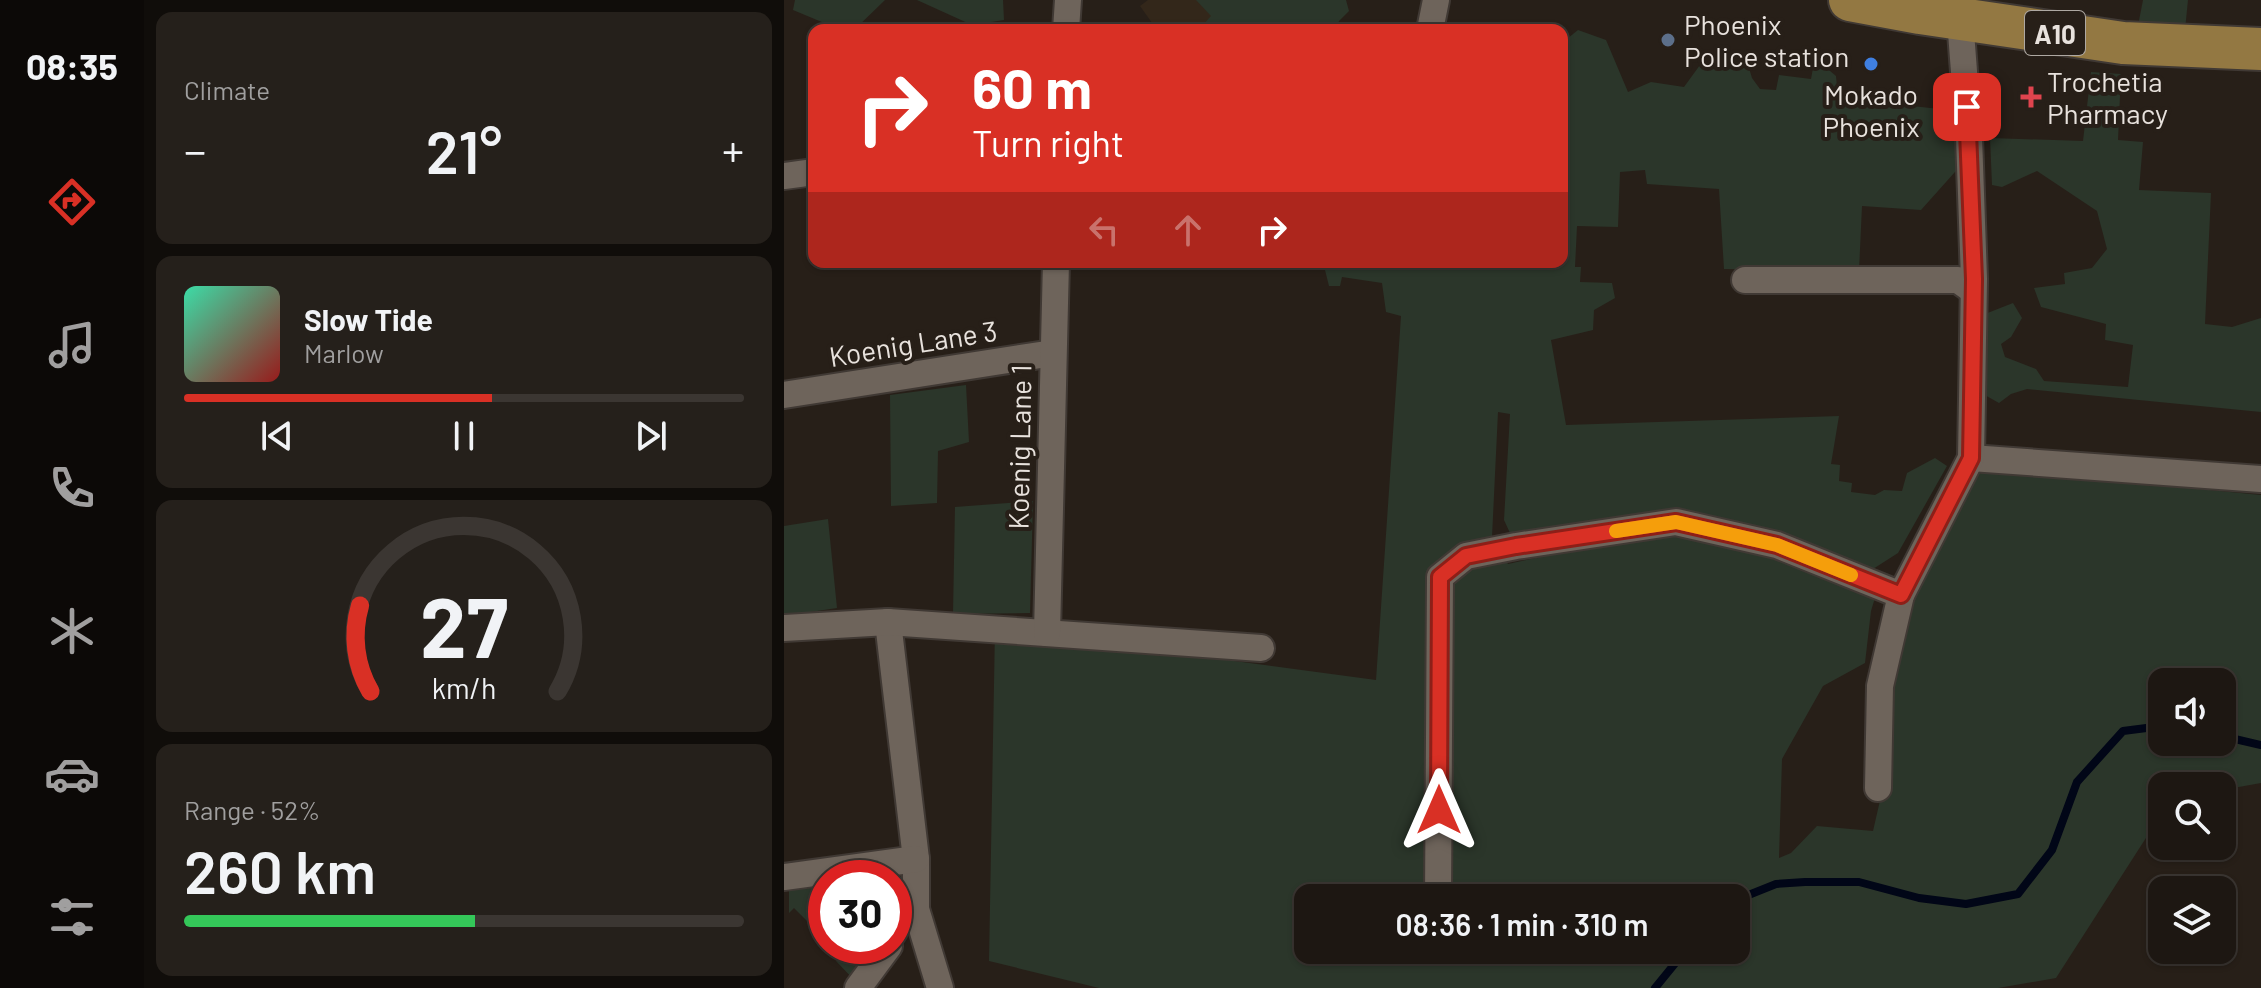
<!DOCTYPE html>
<html lang="en">
<head>
<meta charset="utf-8">
<style>
	:root { --surface:#1d1712; --page:#25201b; --text:#f1f3f6; --muted:#a09f9f; --line:#3b3632; --accent:#d93025 }
	body { margin:0; font-family:Barlow,sans-serif; background:var(--page); color:var(--text); height:100vh; display:flex; flex-direction:column; font-size:30px; white-space:nowrap }
	* { box-sizing:border-box; margin:0 }
	p { font-size:26px; color:var(--muted) }
	.icon { flex:none; width:44px; height:44px; fill:none; stroke:currentColor; stroke-width:2; stroke-linecap:round; stroke-linejoin:round }
	.map { position:relative; flex:1; overflow:hidden }
	.panel { display:flex; flex-direction:column; gap:12px; padding:12px; background:#100d0a; width:640px }
	.panel>* { flex:none }
	.banner { position:absolute; left:24px; top:24px; width:760px; height:244px; border-radius:16px; box-shadow:0 2px 6px #0004,0 0 0 2px var(--line); background:#d93025; color:#fff; overflow:hidden }
	.tools { position:absolute; left:1364px; top:668px; display:grid; gap:16px }
	.tools a { display:grid; place-items:center; width:88px; height:88px; border-radius:16px; background:var(--surface); box-shadow:0 2px 6px #0004,0 0 0 2px var(--line); font-size:40px }
	.speed { position:absolute; left:24px; top:860px; display:flex; gap:16px; font-size:40px; font-weight:700; text-align:center }
	.speed>* { display:grid; place-content:center; width:104px; height:104px; border-radius:50%; background:var(--surface); box-shadow:0 2px 6px #0004,0 0 0 2px var(--line); line-height:1 }
	.speed .limit { border:12px solid #d22; background:#fff; color:#111 }
	.pin { position:absolute; display:grid; place-items:center; width:68px; height:68px; color:#fff; margin:-34px; border-radius:16px; box-shadow:0 4px 12px #0006 }
	.me { position:absolute; width:88px; margin:-44px; rotate:0deg; stroke-linejoin:round; filter:drop-shadow(0 0 6px #0008) }
	.turn { display:flex; align-items:center; gap:28px; height:168px; padding:0 32px; font-size:36px }
	.turn .icon { width:104px; height:104px; stroke-width:2.5 }
	.turn b { display:block; font-size:56px; line-height:68px }
	.lanes { display:flex; align-items:center; height:76px; padding:0 32px; background:#0003; justify-content:center; gap:40px; direction:ltr }
	.lanes .off { opacity:.35 }
	.big { font-size:60px; font-weight:600; line-height:1.1 }
	.panel .card { flex:1; display:flex; flex-direction:column; justify-content:center; gap:12px; min-width:0; padding:0 28px; border-radius:16px; background:var(--page) }
	.panel .dial { align-items:center; gap:0 }
	.dial svg { height:208px; overflow:visible; fill:none; stroke:var(--line); stroke-width:7; stroke-linecap:round; text-anchor:middle }
	.dial text { fill:var(--text); stroke:none }
	.song { display:flex; align-items:center; gap:24px }
	.cover { width:96px; height:96px; border-radius:12px; background:linear-gradient(135deg,hsl(160 70% 55%),hsl(0 70% 35%)) }
	.played { height:8px; border-radius:4px; background:linear-gradient(90deg,var(--accent) 55%,var(--line) 55%) }
	.keys { display:flex; justify-content:space-around; direction:ltr }
	.heat { display:flex; justify-content:space-between; align-items:center; font-size:44px; direction:ltr }
	.charge { height:12px; border-radius:6px; background:linear-gradient(90deg,#34c759 52%,var(--line) 0) }
	.trip { position:absolute; left:510px; top:884px; width:456px; height:80px; border-radius:16px; background:var(--surface); box-shadow:0 2px 6px #0004,0 0 0 2px var(--line); font-weight:600; line-height:80px; text-align:center }
	main { display:flex; flex:1; min-height:0 }
	.tabs { display:flex; flex-direction:column; width:144px; justify-content:space-around; align-items:center; background:#0c0907; color:var(--muted) }
	.tabs .icon { width:56px; height:56px }
	.tabs .on { color:var(--accent) }
	.tabs b { font-size:36px; color:var(--text) }
	.map>svg:first-child { display:block }
	.built { fill:#33271a }
	.green { fill:#2b362a; fill-rule:evenodd }
	.lines { fill:none; stroke-linecap:round; stroke-linejoin:round }
	.stream { stroke:#010617; stroke-width:8 }
	.street-casing { stroke:#403934; stroke-width:30 }
	.primary-casing { stroke:#403934; stroke-width:46 }
	.street { stroke:#6e645b; stroke-width:26 }
	.primary { stroke:#937842; stroke-width:42 }
	.route-casing { stroke:#8d1f18; stroke-width:20 }
	.route { stroke:#d93025; stroke-width:14 }
	.slow { stroke:#f59e0b; stroke-width:14 }
	.service-dot { fill:#5c6f8a; stroke:#271f18; stroke-width:3 }
	.shop-dot { fill:#3f7fe0; stroke:#271f18; stroke-width:3 }
	.health-dot { fill:#e0444e; stroke:#271f18; stroke-width:3 }
	.labels { text-anchor:middle; dominant-baseline:central; stroke-width:8; stroke-linejoin:round; paint-order:stroke }
	.shield { fill:#271f18; stroke:#aea8a2; stroke-width:2 }
	.shield-label { font-size:26px; font-weight:bold; fill:#e8e2dd }
	.poi-label { font-size:28px; fill:#e8e2dd; stroke:#271f18; text-anchor:start }
	.street-label { font-size:28px; fill:#e8e2dd; stroke:#271f18 }
</style>
</head>
<body>
<main>
<nav class="tabs">
<b>08:35</b>
<svg class="icon on" aria-label="directions" viewBox="0 0 24 24"><path d="M12 3l9 9-9 9-9-9zM9 14v-3h6M13 9l2 2-2 2"/></svg>
<svg class="icon" aria-label="music" viewBox="0 0 24 24"><path d="M9 18V5l10-2v13"/><circle cx="6" cy="18" r="3"/><circle cx="16" cy="16" r="3"/></svg>
<svg class="icon" aria-label="phone" viewBox="0 0 24 24"><path d="M5 4h4l2 5-3 2q2 4 5 5l2-3 5 2v4C11 20 4 13 5 4z"/></svg>
<svg class="icon" aria-label="climate" viewBox="0 0 24 24"><path d="M12 3v18M4 7l16 10M4 17L20 7"/></svg>
<svg class="icon" aria-label="car" viewBox="0 0 24 24"><path d="M5 17H2v-5l4-1 3-4h7l3 4 3 1v5h-3M9 17h6M6 11h13"/><circle cx="7" cy="17" r="2"/><circle cx="17" cy="17" r="2"/></svg>
<svg class="icon" aria-label="filters" viewBox="0 0 24 24"><path d="M4 7h16M4 17h16"/><circle cx="9" cy="7" r="2"/><circle cx="15" cy="17" r="2"/></svg>
</nav>
<section class="panel">
<div class="card"><p>Climate</p>
<div class="heat"><a>−</a><b class="big">21°</b><a>+</a></div>
</div>
<div class="card">
<div class="song"><i class="cover"></i><div><b>Slow Tide</b><p>Marlow</p></div></div>
<div class="played"></div>
<div class="keys"><svg class="icon" aria-label="previous" viewBox="0 0 24 24"><path d="M18 5L8 12l10 7zM5 5v14"/></svg><svg class="icon" aria-label="pause" viewBox="0 0 24 24"><path d="M8 5v14M16 5v14"/></svg><svg class="icon" aria-label="next" viewBox="0 0 24 24"><path d="M6 5l10 7-10 7zM19 5v14"/></svg></div>
</div>
<div class="card dial"><svg viewBox="0 0 100 80">
<path d="M14 69A42 42 0 1 1 86 69"/>
<path d="M14 69A42 42 0 0 1 10 36" stroke="#d93025"/>
<text x="50" y="56" font-size="32" font-weight="700">27</text>
<text x="50" y="72" font-size="11">km/h</text>
</svg></div>
<div class="card"><p>Range · 52%</p><b class="big">260 km</b><div class="charge"></div></div>
</section>
<div class="map">
<svg width="1477" height="988" viewBox="0 0 1477 988">
	<rect width="100%" height="100%" fill="#271f18"/>
	<!-- built -->
	<polygon class="built" points="364,0 427,0 436,11 411,30 337,30 371,27 356,6"/>
	<!-- green -->
	<g class="green">
		<polygon points="11,0 101,0 70,30 57,30 9,10"/>
		<polygon points="133,0 219,0 220,20 188,25"/>
		<polygon points="412,0 562,0 565,11 555,21 552,28 565,30 414,30 427,16"/>
		<polygon points="1359,0 1404,0 1400,40 1352,36"/>
		<path d="M794,30L822,40L844,92L867,82L900,87L924,54L962,58L968,78L976,89L992,90L995,75L1027,79L1029,68H1036L1039,65L1052,76L1054,98L1165,110L1179,122V163L1137,210L1078,206L1075,271L940,269L935,189L863,184L861,170L836,172L834,227L793,226L791,267H797L796,282L828,283L831,298L810,310L809,330L767,340L782,425L1055,416L1047,464L1056,465L1055,481L1068,483L1067,492L1091,495L1100,490L1118,491L1123,473L1151,458L1163,466L1114,553L1089,569L890,518L732,546L720,520L726,414L714,412L708,537L724,564L887,528L1096,581L1087,611L1081,663L1039,686L998,759L995,858L1007,853L1033,826L1089,831L1109,744L1104,613L1179,466L1477,495V783L1438,790V786H1378V813L1272,978L1214,988H315L205,961L211,629L592,680L617,316L602,312L598,283L558,277L556,286H545L539,262H778V43ZM1378,682H1438V742H1378ZM524,898H952V950H524Z"/>
		<polygon points="1307,72 1337,74 1334,140 1359,142 1355,190 1427,193 1421,324 1448,327 1477,318 1477,412 1243,389 1227,394 1215,403 1199,394 1190,368 1203,357 1198,332 1201,314 1229,303 1238,318 1227,337 1217,344 1221,357 1252,369 1260,381 1344,387 1349,345 1321,340 1322,324 1257,307 1250,288 1281,284 1280,273 1308,268 1323,249 1313,211 1253,171 1218,187 1208,185 1206,138 1299,141"/>
		<polygon points="182,385 185,442 154,451 153,503 107,506 106,395"/>
		<polygon points="249,501 246,613 169,614 171,507"/>
		<polygon points="44,519 53,608 0,616 0,526"/>
		<polygon points="119,878 126,888 123,910 110,929 110,879"/>
		<polygon points="42,885 42,940 10,908 5,913 5,888"/>
		<polygon points="48,946 99,946 73,983 52,961 57,955"/>
	</g>
	<g class="lines">
		<!-- stream -->
		<g class="stream">
			<polyline points="1438,736 1477,745"/>
			<polyline points="952,900 992,884 1021,882 1075,882 1135,898 1182,904 1234,894 1268,850 1293,782 1339,731 1378,726"/>
			<polyline points="871,988 902,950"/>
		</g>
		<defs>
			<g id="street">
				<polyline points="282,30 284,0"/>
				<polyline points="646,30 652,0"/>
				<polyline points="0,176 30,172"/>
				<polyline points="961,280 1174,280 1188,290"/>
				<polyline points="0,395 269,353"/>
				<polyline points="1187,458 1477,479"/>
				<polyline points="104,622 132,859 132,909 156,988"/>
				<polyline points="0,628 104,622 477,648"/>
				<polyline points="263,633 272,262"/>
				<polyline points="1094,788 1096,686 1117,595"/>
				<polyline points="0,877 132,859"/>
				<polyline points="654,898 656,577 682,556 732,546 892,522 993,545 1117,595 1187,458 1190,279 1185,137 1176,19"/>
				<polyline points="74,988 105,946"/>
			</g>
			<polyline id="primary" points="1066,0 1136,13 1339,43 1477,49"/>
		</defs>
		<!-- street casing -->
		<use href="#street" class="street-casing"/>
		<!-- primary casing -->
		<use href="#primary" class="primary-casing"/>
		<!-- street -->
		<use href="#street" class="street"/>
		<!-- primary -->
		<use href="#primary" class="primary"/>
	</g>
	<g class="lines">
		<defs>
			<polyline id="route" points="655,810 656,577 682,556 732,546 892,522 993,545 1117,595 1187,458 1190,279 1183,107"/>
		</defs>
		<!-- route casing -->
		<use href="#route" class="route-casing"/>
		<!-- route -->
		<use href="#route" class="route"/>
		<!-- slow -->
		<polyline class="slow" points="832,531 892,522 993,545 1067,575"/>
	</g>
	<!-- markers -->
	<circle class="service-dot" cx="884" cy="40" r="8"/>
	<circle class="shop-dot" cx="1087" cy="64" r="8"/>
	<path class="health-dot" d="M1243 85h8v8h8v8h-8v8h-8v-8h-8v-8h8z"/>
	<g class="labels">
		<!-- shield labels -->
		<rect class="shield" x="1241" y="11" width="60" height="44" rx="6"/>
		<g class="shield-label">
			<text x="1271" y="33">A10</text>
		</g>
		<!-- poi labels -->
		<g class="poi-label">
			<text x="900" y="24">Phoenix<tspan x="900" dy="32">Police station</tspan></text>
			<text x="1263" y="81">Trochetia<tspan x="1263" dy="32">Pharmacy</tspan></text>
			<text x="1087" y="94" text-anchor="middle">Mokado<tspan x="1087" dy="32">Phoenix</tspan></text>
		</g>
		<!-- street labels -->
		<g class="street-label">
			<text transform="translate(129 343) rotate(-9)">Koenig Lane 3</text>
			<text transform="translate(235 447) rotate(-89)">Koenig Lane 1</text>
		</g>
	</g>
</svg>
<div class="tools">
<a><svg class="icon" aria-label="sound" viewBox="0 0 24 24"><path d="M4 9h4l5-4v14l-5-4H4zM17 9q2 3 0 6"/></svg></a>
<a><svg class="icon" aria-label="search" viewBox="0 0 24 24"><circle cx="10" cy="10" r="6"/><path d="M15 15l6 6"/></svg></a>
<a><svg class="icon" aria-label="layers" viewBox="0 0 24 24"><path d="M12 4l9 5-9 5-9-5zM3 14l9 5 9-5"/></svg></a>
</div>
<div class="speed"><div class="limit">30</div></div>
<div class="pin" style="left:1183px;top:107px;background:#d93025"><svg class="icon" aria-label="arrive" viewBox="0 0 24 24"><path d="M6 21V4h12l-3 4 3 4H6"/></svg></div>
<svg class="me" style="left:655px;top:810px" viewBox="-20 -20 40 40"><path d="M0-17L14 15 0 8-14 15z" fill="#d93025" stroke="#fff" stroke-width="4"/></svg>
<div class="trip">08:36 · 1 min · 310 m</div>
<div class="banner">
<div class="turn"><svg class="icon" aria-label="right" viewBox="0 0 24 24"><path d="M7 20v-9h11M14 6l5 5-5 5"/></svg><div><b>60 m</b>Turn right</div></div>
<div class="lanes"><svg class="icon off" aria-label="left" viewBox="0 0 24 24"><path d="M17 20v-9H6M10 6l-5 5 5 5"/></svg><svg class="icon off" aria-label="ahead" viewBox="0 0 24 24"><path d="M12 20V5M6 11l6-6 6 6"/></svg><svg class="icon" aria-label="right" viewBox="0 0 24 24"><path d="M7 20v-9h11M14 6l5 5-5 5"/></svg></div>
</div>
</div>
</main>
</body>
</html>
